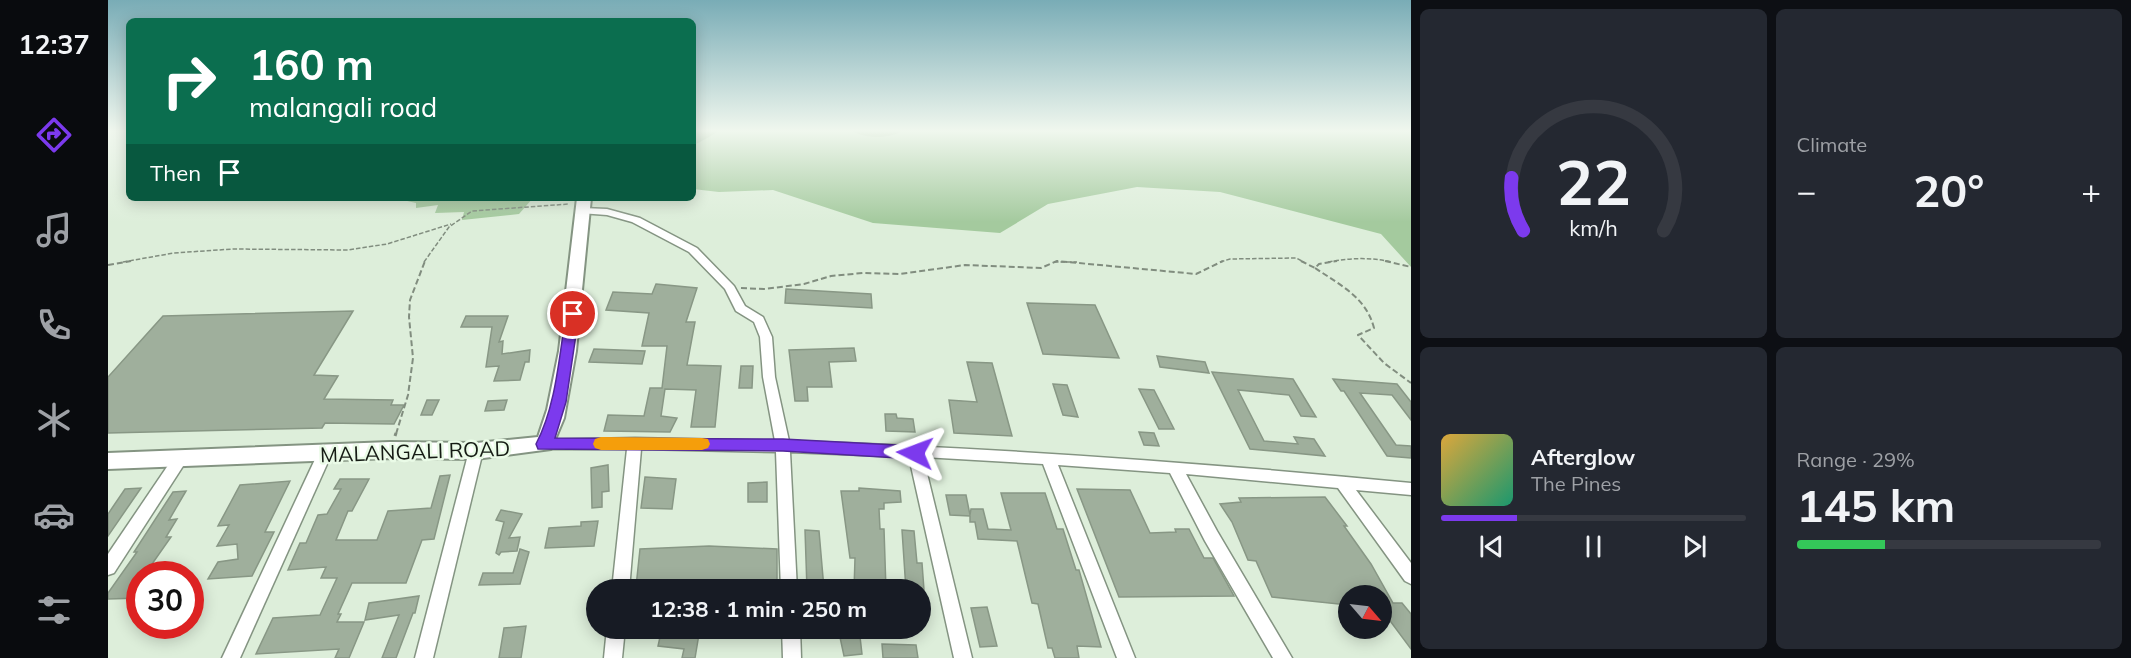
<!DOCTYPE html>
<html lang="en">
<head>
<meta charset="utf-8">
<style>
	:root { --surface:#171b24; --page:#242831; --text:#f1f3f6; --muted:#9ea1a6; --line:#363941; --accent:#7c3aed }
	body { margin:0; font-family:Mulish,sans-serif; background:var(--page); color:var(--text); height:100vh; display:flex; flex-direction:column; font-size:22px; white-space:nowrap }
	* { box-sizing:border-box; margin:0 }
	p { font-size:20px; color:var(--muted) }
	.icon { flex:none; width:33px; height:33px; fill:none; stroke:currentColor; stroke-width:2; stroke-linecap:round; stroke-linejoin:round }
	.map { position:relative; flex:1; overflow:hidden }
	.sheet { display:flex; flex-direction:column; gap:9px; padding:9px; background:#0d0f14; width:720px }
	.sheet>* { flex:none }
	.guide { position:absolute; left:18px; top:18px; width:570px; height:183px; border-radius:9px; box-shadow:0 3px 15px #0003; background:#0b6e4f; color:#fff; overflow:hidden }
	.needle { width:39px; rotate:118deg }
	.controls { position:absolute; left:1230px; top:585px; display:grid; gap:12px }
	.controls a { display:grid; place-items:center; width:54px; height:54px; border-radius:50%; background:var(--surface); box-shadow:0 3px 15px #0003; font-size:30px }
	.speed { position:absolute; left:18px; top:561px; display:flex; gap:12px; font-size:30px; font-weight:700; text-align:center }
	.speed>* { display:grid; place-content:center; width:78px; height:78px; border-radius:50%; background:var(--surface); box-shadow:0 3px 15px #0003; line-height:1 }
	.speed .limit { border:9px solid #d22; background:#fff; color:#111 }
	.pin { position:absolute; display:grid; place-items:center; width:51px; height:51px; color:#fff; margin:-26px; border:3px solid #fff; border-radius:50%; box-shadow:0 2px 6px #0007 }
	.me { position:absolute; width:66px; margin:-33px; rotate:273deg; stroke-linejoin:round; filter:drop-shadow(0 0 4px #0008) }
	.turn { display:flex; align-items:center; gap:21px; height:126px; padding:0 24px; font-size:27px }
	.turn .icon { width:78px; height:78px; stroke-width:2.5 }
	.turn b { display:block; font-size:42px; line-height:51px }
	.then { display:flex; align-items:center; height:57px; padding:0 24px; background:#0003; gap:12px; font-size:22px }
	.big { font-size:45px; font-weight:700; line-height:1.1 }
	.sheet .widget { flex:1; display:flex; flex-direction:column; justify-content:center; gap:9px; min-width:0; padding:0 21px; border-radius:9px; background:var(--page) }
	.sheet .dial { align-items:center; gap:0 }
	.dial svg { height:156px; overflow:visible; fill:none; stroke:var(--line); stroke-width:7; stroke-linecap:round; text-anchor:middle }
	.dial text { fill:var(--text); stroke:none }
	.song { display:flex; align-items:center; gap:18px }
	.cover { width:72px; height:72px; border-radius:9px; background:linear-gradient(135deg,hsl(40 70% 55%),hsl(160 70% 35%)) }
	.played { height:6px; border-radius:3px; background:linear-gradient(90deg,var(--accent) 25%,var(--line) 25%) }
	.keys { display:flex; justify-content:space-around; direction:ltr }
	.heat { display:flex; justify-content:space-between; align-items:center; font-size:33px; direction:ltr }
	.charge { height:9px; border-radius:4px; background:linear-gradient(90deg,#34c759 29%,var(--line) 0) }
	.sheet .tiles { flex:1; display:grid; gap:9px; grid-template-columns:repeat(2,1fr) }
	.trip { position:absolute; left:478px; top:579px; width:345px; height:60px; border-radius:30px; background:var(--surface); box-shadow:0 3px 15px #0003; font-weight:700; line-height:60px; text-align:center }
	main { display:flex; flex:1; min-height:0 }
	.menu { display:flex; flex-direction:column; width:108px; justify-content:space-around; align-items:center; background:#090b0e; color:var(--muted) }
	.menu .icon { width:42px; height:42px }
	.menu .current { color:var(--accent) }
	.menu b { font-size:27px; color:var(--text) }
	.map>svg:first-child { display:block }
	.green { fill:#a4ca9e }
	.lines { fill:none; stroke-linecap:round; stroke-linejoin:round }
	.river { fill:#72a06a; fill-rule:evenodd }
	.building { fill:#9faf9c; stroke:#889785; stroke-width:1.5 }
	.street-casing { stroke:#849482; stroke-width:3 }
	.secondary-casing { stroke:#849482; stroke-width:4 }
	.path-far2 { stroke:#818d7f; stroke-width:1.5; stroke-dasharray:4.5 2; stroke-linecap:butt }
	.path-far1 { stroke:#818d7f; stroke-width:2; stroke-dasharray:6 3; stroke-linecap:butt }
	.path { stroke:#818d7f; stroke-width:3; stroke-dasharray:8 4; stroke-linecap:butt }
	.street { fill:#fff; fill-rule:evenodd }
	.secondary { fill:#fff; fill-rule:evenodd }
	.route { fill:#7c3aed; stroke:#51269a; stroke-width:1.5 }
	.slow { fill:#f59e0b }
	.labels { text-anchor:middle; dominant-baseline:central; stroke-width:5; stroke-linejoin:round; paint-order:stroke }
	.street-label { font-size:21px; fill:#151b14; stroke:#eafbe7 }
</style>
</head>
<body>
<main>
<nav class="menu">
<b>12:37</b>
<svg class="icon current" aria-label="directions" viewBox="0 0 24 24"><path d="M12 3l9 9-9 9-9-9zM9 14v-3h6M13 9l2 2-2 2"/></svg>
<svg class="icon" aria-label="music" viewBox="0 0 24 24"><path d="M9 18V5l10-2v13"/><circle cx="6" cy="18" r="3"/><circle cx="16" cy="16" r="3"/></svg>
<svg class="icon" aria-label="phone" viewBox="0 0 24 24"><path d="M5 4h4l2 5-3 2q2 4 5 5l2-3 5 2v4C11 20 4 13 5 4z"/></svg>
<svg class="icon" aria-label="climate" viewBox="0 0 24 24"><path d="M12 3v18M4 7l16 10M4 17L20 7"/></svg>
<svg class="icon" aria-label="car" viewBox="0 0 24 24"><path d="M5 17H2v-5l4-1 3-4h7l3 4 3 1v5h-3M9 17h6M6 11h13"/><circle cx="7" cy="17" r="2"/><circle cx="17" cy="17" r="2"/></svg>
<svg class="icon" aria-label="filters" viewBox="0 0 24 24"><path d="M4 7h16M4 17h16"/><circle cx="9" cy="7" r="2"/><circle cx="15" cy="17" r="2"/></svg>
</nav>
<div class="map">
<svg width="1303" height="658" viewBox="0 0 1303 658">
	<rect width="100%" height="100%" fill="#ddeeda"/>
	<!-- green -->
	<g class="green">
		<polygon points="585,130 1303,130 1303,267 1273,234 1112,192 1029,187 940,204 892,233 765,223 665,190 611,192 585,189"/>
		<polygon points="286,198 425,198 411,214 354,220 356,212 327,213 330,205 308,208 308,203"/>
	</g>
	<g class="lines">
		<!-- river -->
		<g class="river">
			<path d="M586,130H611C609,133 589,144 585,145Z"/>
			<path d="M744,130H794C787,139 751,139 744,130Z"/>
		</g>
	</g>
	<!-- building -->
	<g class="building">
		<polygon points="548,284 589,288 578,322 587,322 579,365 613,366 607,427 583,427 588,390 557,389 553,416 569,418 562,432 496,431 500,415 536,416 542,388 554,388 559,346 534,346 541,313 498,310 505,292 544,294"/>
		<polygon points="678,289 763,294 764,308 677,303"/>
		<polygon points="919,303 987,305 1011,358 935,354"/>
		<polygon points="245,311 206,375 230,376 216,399 285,400 283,405 296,405 286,424 217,423 214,428 0,433 0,377 55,316"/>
		<polygon points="358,316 400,316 391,342 395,341 394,354 422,350 421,362 417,362 412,380 386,381 391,366 378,367 384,327 353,327"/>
		<polygon points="746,348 748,361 721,362 724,387 699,387 700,401 687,401 681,350"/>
		<polygon points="486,349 537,351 534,364 481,362"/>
		<polygon points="1049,356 1097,362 1101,373 1052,367"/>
		<polygon points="859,362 884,363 904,436 846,433 841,400 869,402"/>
		<polygon points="633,366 645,366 644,388 631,388"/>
		<polygon points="1104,372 1185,379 1208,417 1193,416 1181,395 1130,390 1156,441 1190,444 1186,437 1206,439 1217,456 1142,449"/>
		<polygon points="1225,379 1289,384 1303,402 1303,420 1284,395 1252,393 1288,445 1303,446 1303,458 1279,456 1236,391 1233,391"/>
		<polygon points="945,384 959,385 970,417 955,415"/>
		<polygon points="1031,389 1046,390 1066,429 1051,429"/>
		<polygon points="319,400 331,400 324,415 313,415"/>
		<polygon points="399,400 396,410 377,411 380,401"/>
		<polygon points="777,414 788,414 789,418 805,419 807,432 778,431"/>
		<polygon points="1031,432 1046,433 1051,446 1036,445"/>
		<polygon points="500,465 501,491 494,492 494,507 484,508 483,468"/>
		<polygon points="342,475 326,539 314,540 298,583 244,583 230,614 233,614 229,622 256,622 241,658 227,658 231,649 148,654 165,618 212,615 229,578 213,578 218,567 180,570 192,543 198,543 210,515 219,514 233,489 226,489 232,479 261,479 244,511 240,511 228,540 269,540 280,511 323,508 332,476"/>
		<polygon points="537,477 568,479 564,509 533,508"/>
		<polygon points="182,481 157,532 166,532 144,576 100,579 110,562 130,559 129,544 109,546 121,525 110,526 132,485"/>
		<polygon points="659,482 659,502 640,502 640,483"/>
		<polygon points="33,488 0,536 0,514 17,489"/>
		<polygon points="751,488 792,491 793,502 776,503 776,509 771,509 772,529 776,529 778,590 746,590 747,558 742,558 733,491 751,491"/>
		<polygon points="969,489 1022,490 1042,533 1068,532 1067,529 1081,529 1096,558 1105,558 1126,596 1011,597"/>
		<polygon points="78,491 61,520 69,519 58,537 63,537 37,574 32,574 32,598 0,599 0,593 29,552 26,552 65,492"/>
		<polygon points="893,493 937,493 949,529 955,529 968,570 971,570 993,647 969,646 971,658 947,658 944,648 940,648 930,604 924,603 909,541 870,539 867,522 862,522 862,516 842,515 838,495 858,495 862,515 863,509 875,509 880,529 903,530"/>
		<polygon points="1217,497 1239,526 1236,526 1263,564 1285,603 1294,603 1303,614 1303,649 1274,610 1274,596 1240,596 1240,605 1164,597 1148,561 1140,560 1124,522 1112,504 1133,502 1131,498"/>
		<polygon points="393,510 414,514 401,538 412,537 409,551 393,552 391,555 388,553 396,522 388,520"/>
		<polygon points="490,521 486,546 437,548 441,528 473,526 473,522"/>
		<polygon points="697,530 711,531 716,589 699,589"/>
		<polygon points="794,530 806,531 809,563 814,563 816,590 798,590"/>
		<polygon points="601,546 669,549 669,587 636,586 635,590 575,590 576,585 528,587 532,549"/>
		<polygon points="412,549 421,552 412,584 371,585 375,573 405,573"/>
		<polygon points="311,596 307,613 305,613 288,658 274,658 291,615 257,620 261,603"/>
		<polygon points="879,607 889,646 872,647 863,608"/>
		<polygon points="418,626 413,658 391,658 396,628"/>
		<polygon points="554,628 592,628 587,658 574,658 576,649 550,646"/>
		<polygon points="730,628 751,628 754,654 736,656"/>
		<polygon points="774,644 808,645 810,658 775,658"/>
	</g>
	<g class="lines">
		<defs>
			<g id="street">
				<path d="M475,208L499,209L532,218L589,248L626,286L637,306L655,317L664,337L667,377L681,441C889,448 1096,463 1303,483V495L1248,490L1303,563V584L1297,581L1230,488L1078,474L1109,531L1184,658H1165L1097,541L1062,473L950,465L1027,658H1009L935,464L815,457L864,658H846L801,457L682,452L689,590H673L668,452L533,449L521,590H504L519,449H436L431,448L429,444L431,440L527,438L667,441L655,377L652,337L646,322L628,311L617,289L581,252L524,222L499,215L472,213L470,211Z"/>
				<polygon points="368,445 373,447 375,451 325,658 307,658 361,451 363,447"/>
				<polygon points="217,447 222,449 224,453 132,658 114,658 210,453 212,449"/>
				<polygon points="72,453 77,455 79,459 77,463 6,573 0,575 0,554 67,455"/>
				<polygon points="499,628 517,628 514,658 496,658"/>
				<polygon points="674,628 692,628 693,658 675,658"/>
			</g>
			<polygon id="secondary" points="469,198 483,198 468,351 456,418 443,449 368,459 282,458 0,469 0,453 282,442 368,443 430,437 439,410 451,351"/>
		</defs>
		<!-- street casing -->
		<use href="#street" class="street-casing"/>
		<!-- secondary casing -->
		<use href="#secondary" class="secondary-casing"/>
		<!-- path-far2 -->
		<g class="path-far2">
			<polyline points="15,262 66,253 125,249 240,250 279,244 343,224"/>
			<polyline points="316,262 341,227 364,211 461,204"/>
			<polyline points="946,262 969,262"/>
			<polyline points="1112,262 1122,259 1188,258 1196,262"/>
			<path d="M1220,262C1242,258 1262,257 1284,262"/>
		</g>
		<!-- path-far1 -->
		<g class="path-far1">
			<polyline points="1193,261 1207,268 1211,264 1229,261"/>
			<polyline points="1277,261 1303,267"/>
			<polyline points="0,265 23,261"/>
			<path d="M1207,268C1232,285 1258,297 1266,328L1250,335L1276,363L1303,383"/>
			<polyline points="633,288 656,289 696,284 723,276 755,273 792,274 857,265 933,268 949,261 1088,274 1115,261"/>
			<polyline points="288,434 300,395 305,358 301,317 302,300 317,261"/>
		</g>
		<!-- path -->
		<polyline class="path" points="287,436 288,433"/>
		<!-- street -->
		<use href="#street" class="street"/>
		<!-- secondary -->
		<use href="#secondary" class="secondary"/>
	</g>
	<!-- sky -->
	<linearGradient id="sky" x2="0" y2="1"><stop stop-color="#79acb6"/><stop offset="0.59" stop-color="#f0f7ee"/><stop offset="1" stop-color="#f0f7ee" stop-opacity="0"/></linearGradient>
	<rect width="1303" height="222" fill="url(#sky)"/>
	<!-- route -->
	<path class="route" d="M465,310L471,314L458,402L447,438L675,439L807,446L813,448L815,453L813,457L807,459L675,451L430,449L428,444C448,406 451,357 458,314Z"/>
	<!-- slow -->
	<polygon class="slow" points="493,437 594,438 600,439 602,444 600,448 594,450 493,450 487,448 485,444 487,439"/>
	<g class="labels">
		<!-- street labels -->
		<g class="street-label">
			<text transform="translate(307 451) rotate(-2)">MALANGALI ROAD</text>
		</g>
	</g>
</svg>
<div class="controls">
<a><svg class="needle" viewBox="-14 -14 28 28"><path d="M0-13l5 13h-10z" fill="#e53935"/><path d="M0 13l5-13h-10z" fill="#9ea1a6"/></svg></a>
</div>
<div class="speed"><div class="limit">30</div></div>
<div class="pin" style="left:465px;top:314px;background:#d93025"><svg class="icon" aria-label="arrive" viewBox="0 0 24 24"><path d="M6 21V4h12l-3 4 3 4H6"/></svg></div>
<svg class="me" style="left:807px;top:453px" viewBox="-20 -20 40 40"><path d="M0-17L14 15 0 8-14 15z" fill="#7c3aed" stroke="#fff" stroke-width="4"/></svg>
<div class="trip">12:38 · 1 min · 250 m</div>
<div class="guide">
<div class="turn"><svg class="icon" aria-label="right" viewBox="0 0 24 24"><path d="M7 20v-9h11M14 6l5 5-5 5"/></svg><div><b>160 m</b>malangali road</div></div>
<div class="then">Then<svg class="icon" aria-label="arrive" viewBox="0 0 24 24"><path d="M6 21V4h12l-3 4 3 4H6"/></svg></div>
</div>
</div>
<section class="sheet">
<div class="tiles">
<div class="widget dial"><svg viewBox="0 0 100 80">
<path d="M14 69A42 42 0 1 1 86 69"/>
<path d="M14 69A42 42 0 0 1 8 42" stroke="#7c3aed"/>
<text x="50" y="56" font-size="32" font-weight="700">22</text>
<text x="50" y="72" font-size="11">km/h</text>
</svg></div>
<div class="widget"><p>Climate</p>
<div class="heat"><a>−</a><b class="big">20°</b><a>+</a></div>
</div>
<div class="widget">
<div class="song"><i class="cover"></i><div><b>Afterglow</b><p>The Pines</p></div></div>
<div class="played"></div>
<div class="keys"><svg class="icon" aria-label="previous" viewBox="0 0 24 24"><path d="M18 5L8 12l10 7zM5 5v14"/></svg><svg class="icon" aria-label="pause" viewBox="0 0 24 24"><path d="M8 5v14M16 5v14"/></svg><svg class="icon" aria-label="next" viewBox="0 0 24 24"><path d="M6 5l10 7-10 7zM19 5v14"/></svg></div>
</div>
<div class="widget"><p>Range · 29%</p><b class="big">145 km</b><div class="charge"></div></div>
</div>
</section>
</main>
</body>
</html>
